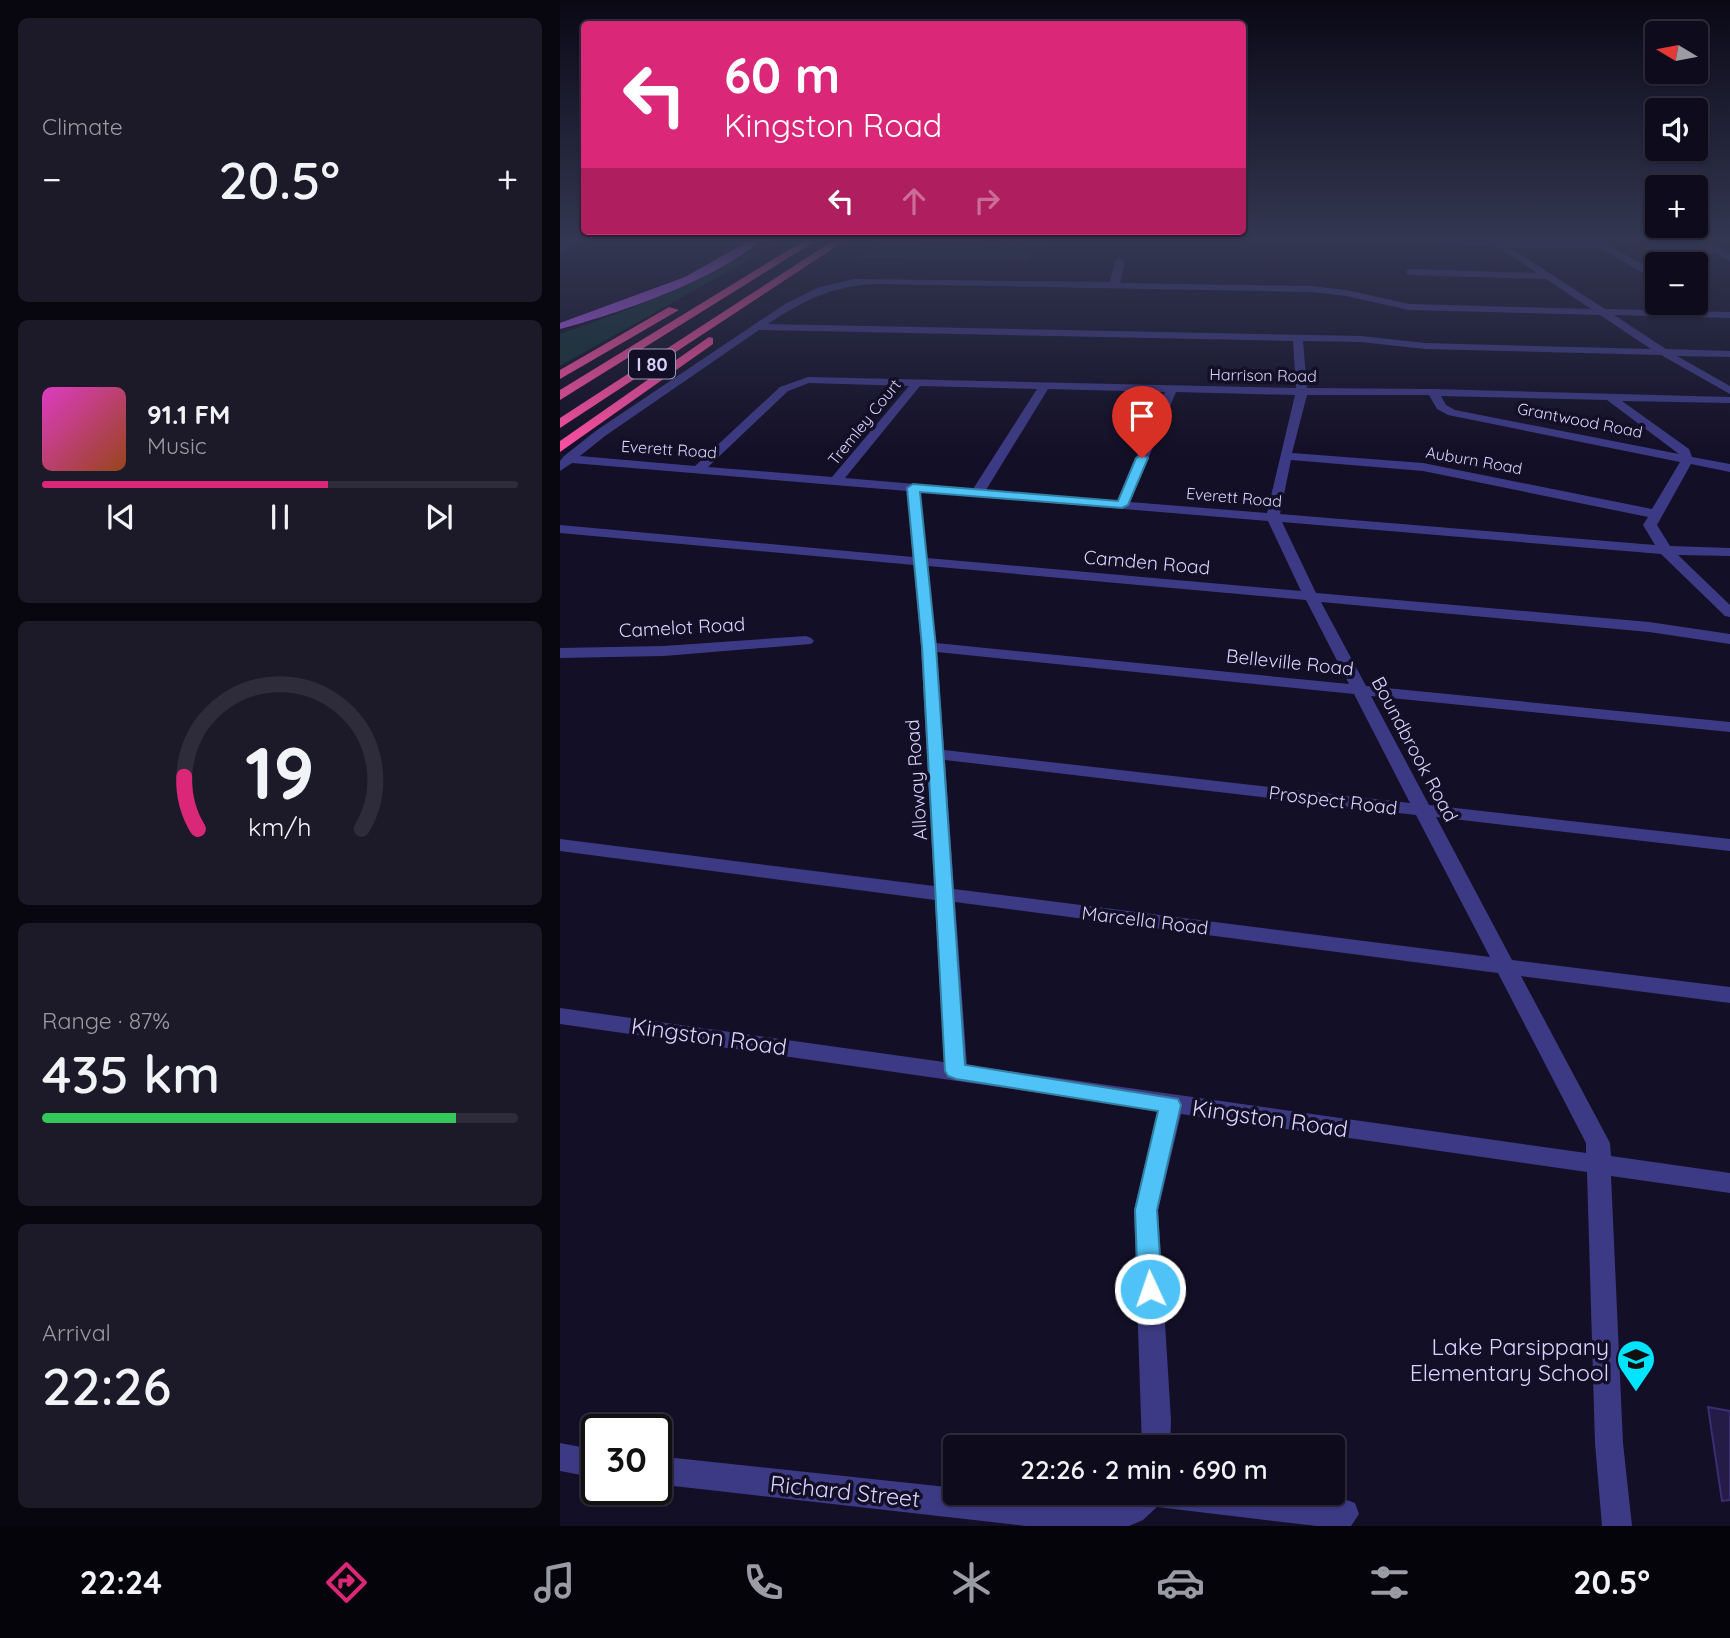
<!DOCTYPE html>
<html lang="en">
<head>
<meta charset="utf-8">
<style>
	:root { --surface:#0e0b1c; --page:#1c1929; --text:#f1f3f6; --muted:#9b9ba3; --line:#2e2b3b; --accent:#db2777 }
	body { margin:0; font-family:Quicksand,sans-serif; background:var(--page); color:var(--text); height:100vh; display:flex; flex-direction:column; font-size:26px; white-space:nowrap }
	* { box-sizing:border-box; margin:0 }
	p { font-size:23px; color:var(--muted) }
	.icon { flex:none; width:38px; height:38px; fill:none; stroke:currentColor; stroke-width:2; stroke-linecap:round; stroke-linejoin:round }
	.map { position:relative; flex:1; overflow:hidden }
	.side { display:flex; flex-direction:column; gap:18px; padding:18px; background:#08060f; width:560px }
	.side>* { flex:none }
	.banner { position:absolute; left:21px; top:21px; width:665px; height:214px; border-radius:7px; box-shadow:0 2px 5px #0004,0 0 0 2px var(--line); background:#db2777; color:#fff; overflow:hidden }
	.needle { width:46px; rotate:280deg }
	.tools { position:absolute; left:1085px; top:21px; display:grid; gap:14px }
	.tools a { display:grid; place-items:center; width:63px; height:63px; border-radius:7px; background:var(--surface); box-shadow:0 2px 5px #0004,0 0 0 2px var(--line); font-size:35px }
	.speed { position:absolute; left:21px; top:1414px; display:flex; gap:14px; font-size:35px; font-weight:700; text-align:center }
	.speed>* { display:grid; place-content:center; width:91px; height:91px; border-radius:50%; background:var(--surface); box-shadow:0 2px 5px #0004,0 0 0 2px var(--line); line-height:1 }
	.speed .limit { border:4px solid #111; border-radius:10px; background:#fff; color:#111 }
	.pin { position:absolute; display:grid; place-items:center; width:60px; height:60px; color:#fff; margin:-72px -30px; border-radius:50% 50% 50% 0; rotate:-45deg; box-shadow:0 0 7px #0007 }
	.pin .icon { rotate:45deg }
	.me { position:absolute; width:77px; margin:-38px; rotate:357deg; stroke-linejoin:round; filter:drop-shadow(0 0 5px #0008) }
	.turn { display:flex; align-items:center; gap:24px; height:147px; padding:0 28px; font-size:32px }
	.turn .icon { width:91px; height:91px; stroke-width:2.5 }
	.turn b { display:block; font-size:49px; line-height:60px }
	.lanes { display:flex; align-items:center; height:66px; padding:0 28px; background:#0003; justify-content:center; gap:35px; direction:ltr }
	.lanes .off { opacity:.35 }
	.big { font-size:52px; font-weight:600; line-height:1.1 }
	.side .card { flex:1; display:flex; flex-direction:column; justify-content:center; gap:10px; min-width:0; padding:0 24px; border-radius:10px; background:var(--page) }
	.side .dial { align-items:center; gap:0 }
	.dial svg { height:182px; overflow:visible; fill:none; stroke:var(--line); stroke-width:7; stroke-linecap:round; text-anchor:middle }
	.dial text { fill:var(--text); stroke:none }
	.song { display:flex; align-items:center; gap:21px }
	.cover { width:84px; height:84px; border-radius:10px; background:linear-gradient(135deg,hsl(310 70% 55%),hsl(20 70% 35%)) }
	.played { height:7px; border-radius:4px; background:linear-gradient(90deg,var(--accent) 60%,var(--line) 60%) }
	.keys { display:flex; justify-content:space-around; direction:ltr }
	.heat { display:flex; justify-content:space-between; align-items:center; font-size:38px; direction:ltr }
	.charge { height:10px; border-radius:5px; background:linear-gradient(90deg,#34c759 87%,var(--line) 0) }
	.trip { position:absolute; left:383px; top:1435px; width:402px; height:70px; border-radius:7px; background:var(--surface); box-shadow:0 2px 5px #0004,0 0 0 2px var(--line); font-weight:600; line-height:70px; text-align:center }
	.menu { display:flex; height:112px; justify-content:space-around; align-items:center; background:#06040b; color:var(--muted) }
	.menu .icon { width:49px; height:49px }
	.menu .active { color:var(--accent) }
	.menu b { font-size:32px; color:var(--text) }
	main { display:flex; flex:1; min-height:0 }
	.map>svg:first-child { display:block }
	.green { fill:#12302f }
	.building { fill:#241b47; stroke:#3b2d73; stroke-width:2 }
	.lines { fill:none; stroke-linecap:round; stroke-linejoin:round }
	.minor { fill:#3d3a85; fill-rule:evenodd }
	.major { fill:#c25bff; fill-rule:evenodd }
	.highway { fill:#ff4fa3; fill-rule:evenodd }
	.route { fill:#4fc3f7; stroke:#337fa1; stroke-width:2 }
	.labels { text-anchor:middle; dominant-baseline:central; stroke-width:7; stroke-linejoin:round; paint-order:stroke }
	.far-street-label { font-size:16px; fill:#d9d4ff; stroke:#130f26 }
	.shield { fill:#130f26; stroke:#9e99be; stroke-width:2 }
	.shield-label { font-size:18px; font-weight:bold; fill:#d9d4ff }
	.street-label { font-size:19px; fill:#d9d4ff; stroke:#130f26 }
	.near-street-label { font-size:23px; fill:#d9d4ff; stroke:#130f26 }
	.near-poi-label { font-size:23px; fill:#d9d4ff; stroke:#130f26; text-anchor:end }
</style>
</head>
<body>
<main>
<section class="side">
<div class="card"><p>Climate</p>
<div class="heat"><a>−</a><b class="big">20.5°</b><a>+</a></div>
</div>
<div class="card">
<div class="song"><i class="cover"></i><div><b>91.1 FM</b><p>Music</p></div></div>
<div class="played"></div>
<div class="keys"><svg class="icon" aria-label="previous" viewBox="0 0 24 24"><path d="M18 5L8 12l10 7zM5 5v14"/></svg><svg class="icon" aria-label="pause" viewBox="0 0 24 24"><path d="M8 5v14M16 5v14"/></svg><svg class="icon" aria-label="next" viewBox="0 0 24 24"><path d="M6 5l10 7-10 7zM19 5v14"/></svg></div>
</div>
<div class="card dial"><svg viewBox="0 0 100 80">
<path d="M14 69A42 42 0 1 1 86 69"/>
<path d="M14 69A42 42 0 0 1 8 46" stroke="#db2777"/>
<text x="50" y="56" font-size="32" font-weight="700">19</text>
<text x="50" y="72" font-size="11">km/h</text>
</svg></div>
<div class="card"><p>Range · 87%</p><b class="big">435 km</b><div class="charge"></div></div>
<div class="card"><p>Arrival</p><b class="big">22:26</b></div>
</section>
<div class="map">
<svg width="1170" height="1526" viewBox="0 0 1170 1526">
	<rect width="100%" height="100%" fill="#130f26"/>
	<!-- green -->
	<g class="green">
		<path d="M213,238H227L0,366V334C74,308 147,281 213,238Z"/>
		<polygon points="323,238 341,238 338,242 438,249 451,238 488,238 467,260 299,258"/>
	</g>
	<!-- building -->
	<polygon class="building" points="1148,1407 1170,1411 1170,1500 1162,1501"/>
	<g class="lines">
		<!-- minor -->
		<g class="minor">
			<polygon points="16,238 27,238 0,253 0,246"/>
			<path d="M926,238L941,241L1033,243L1031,238H1037L1097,273V280L1094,279L1042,249L949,247L1045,309L1170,312V318L1054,315L1106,349L1170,351V357L1117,356L1170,386V394L1101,355L865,349L801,342L743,341L747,388L873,389L1170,397V403L1062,401L1129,449L1132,457L1170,464V472L1131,464L1097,525L1110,546L1170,548V556L1118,555L1170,605V617L1165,616L1101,554L722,522L756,593L1089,622L1170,634V644L1089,632L761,602L806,686L1170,722V732L811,696L869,805L1170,839V851L876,817L952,960L1170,987V1003L961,976L1050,1143L1051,1156L1170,1173V1193L1051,1176L1063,1443L1072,1526H1042L1035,1443L1027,1172L621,1114L598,1210L611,1420L610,1447H582L574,1210L598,1110L0,1024V1008L384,1062L375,900L0,851V839L374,886L361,647L354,565L0,533V525L353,557L347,491L12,463L0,471V461L4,456L37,430L225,304L257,288L293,279L550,282L555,261L560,258L565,261L560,283L751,286L786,290L849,304L1031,309L986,279L850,275L845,272L850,269L977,273L937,246L858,245L854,242L858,239L928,241ZM318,284L751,292L786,296L849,310L1040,315L1091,349L865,343L801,336L208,324C244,300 274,285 318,284ZM199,330L733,341L736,388L248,377L220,387L135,466L20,456L45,436ZM249,383L349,386L272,477L148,467L228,391ZM360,386L477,389L413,489L285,478ZM488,389L605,392L557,501L426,490ZM616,392L735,395L707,513L570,502ZM747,395H869L877,409L888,415L1120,462L1092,509L863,463L732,453ZM881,396L1047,400L1119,454L895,410L886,405ZM731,460L863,471L1088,517L1083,525L1095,545L720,514ZM360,492L708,521L741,591L367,558ZM368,566L746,600L789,684L376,643ZM377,652L794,694L850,803L384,750ZM385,760L856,815L930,957L394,889ZM395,902L938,973L1026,1143V1153L407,1065Z"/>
			<polygon points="1129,238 1140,238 1170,254 1170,261"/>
			<polygon points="246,636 251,638 254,641 251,644 104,656 0,658 0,648 104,646"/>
			<polygon points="0,1443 37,1450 37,1478 0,1471"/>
			<polygon points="96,1456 396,1488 396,1493 436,1493 538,1504 560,1499 569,1493 728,1493 784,1499 795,1503 799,1514 791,1526 757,1526 597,1507 583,1520 569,1526 466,1526 96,1484"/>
		</g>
		<!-- major -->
		<path class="major" d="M194,238H204C159,279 60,313 0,329V323L125,277Z"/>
		<!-- highway -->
		<g class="highway">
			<polygon points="248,238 260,238 0,400 0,390"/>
			<polygon points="277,238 289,238 0,428 0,418"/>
			<polygon points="109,307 119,310 0,379 0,370"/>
			<polygon points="149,337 153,338 153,344 0,452 0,441"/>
		</g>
	</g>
	<!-- sky -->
	<linearGradient id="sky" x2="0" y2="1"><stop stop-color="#0a0815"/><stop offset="0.53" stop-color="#333752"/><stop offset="1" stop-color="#333752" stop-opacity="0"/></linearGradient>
	<rect width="1170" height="452" fill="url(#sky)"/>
	<!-- route -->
	<polygon class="route" points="582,455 588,458 568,505 562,508 360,492 376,647 405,1065 618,1099 621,1105 597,1210 602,1289 599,1296 590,1299 582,1296 578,1289 575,1210 598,1111 396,1079 388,1076 385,1071 362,647 347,488 353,484 558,501 576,458"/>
	<!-- icons -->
	<defs>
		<symbol id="school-pin" viewBox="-11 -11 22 30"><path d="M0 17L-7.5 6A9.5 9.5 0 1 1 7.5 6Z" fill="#00e5ff" stroke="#130f26"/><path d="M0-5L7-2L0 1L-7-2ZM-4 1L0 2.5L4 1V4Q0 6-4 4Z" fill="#111"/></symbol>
	</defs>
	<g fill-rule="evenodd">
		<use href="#school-pin" x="1054" y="1337" width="44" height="60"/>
	</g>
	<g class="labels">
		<!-- far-street labels -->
		<g class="far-street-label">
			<text transform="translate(703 375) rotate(1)">Harrison Road</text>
			<text transform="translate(1020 420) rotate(11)">Grantwood Road</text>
			<text transform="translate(304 422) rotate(-51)">Tremley Court</text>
			<text transform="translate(109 449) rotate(4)">Everett Road</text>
			<text transform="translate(914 460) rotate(10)">Auburn Road</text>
			<text transform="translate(674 497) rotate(5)">Everett Road</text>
		</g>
		<!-- shield labels -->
		<rect class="shield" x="69" y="349.5" width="46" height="29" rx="5"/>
		<g class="shield-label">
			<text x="92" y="364">I 80</text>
		</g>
		<!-- street labels -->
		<g class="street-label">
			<text transform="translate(587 562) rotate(5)">Camden Road</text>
			<text transform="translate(122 627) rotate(-3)">Camelot Road</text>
			<text transform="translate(730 662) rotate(6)">Belleville Road</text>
			<text transform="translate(855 749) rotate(62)">Boundbrook Road</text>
			<text transform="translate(356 780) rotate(-94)">Alloway Road</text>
			<text transform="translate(773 800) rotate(7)">Prospect Road</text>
			<text transform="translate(585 920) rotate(7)">Marcella Road</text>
		</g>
		<!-- near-street labels -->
		<g class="near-street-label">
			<text transform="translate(149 1036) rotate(8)">Kingston Road</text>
			<text transform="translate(710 1118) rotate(8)">Kingston Road</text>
			<text transform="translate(285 1491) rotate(6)">Richard Street</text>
		</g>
		<!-- near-poi labels -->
		<g class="near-poi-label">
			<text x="1049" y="1346">Lake Parsippany<tspan x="1049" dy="26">Elementary School</tspan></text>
		</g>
	</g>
</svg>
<div class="tools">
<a><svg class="needle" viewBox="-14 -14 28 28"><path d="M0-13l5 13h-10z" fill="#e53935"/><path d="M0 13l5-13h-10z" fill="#9b9ba3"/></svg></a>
<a><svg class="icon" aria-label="sound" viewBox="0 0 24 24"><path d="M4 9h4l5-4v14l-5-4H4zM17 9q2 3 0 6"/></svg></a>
<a>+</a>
<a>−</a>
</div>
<div class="speed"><div class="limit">30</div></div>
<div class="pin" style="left:582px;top:458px;background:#d93025"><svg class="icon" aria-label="arrive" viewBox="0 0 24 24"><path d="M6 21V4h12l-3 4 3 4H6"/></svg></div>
<svg class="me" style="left:590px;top:1289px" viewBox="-20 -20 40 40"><circle r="17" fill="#4fc3f7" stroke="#fff" stroke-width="3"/><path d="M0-11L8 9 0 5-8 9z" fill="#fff"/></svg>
<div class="trip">22:26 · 2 min · 690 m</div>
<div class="banner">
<div class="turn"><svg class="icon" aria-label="left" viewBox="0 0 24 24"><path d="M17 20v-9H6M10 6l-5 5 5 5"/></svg><div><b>60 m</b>Kingston Road</div></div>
<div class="lanes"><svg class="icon" aria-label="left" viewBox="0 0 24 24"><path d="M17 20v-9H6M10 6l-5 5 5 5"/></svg><svg class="icon off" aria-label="ahead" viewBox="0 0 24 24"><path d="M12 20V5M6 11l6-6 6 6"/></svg><svg class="icon off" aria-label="right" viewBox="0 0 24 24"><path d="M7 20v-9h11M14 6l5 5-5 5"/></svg></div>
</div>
</div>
</main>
<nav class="menu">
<b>22:24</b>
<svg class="icon active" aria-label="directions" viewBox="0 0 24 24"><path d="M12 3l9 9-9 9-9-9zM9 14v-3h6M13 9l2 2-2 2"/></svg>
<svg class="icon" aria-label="music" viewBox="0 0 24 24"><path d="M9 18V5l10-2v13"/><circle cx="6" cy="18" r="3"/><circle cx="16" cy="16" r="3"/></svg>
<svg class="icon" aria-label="phone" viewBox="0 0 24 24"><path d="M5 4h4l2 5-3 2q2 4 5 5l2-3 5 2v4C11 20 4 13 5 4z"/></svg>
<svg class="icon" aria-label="climate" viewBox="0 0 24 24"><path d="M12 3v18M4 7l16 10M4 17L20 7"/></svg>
<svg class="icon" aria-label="car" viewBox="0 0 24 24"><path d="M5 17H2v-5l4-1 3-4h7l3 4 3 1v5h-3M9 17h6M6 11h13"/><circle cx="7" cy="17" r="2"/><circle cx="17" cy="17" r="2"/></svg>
<svg class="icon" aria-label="filters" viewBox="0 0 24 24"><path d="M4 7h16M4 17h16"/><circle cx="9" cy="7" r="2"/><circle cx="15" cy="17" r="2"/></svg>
<b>20.5°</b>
</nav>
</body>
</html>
